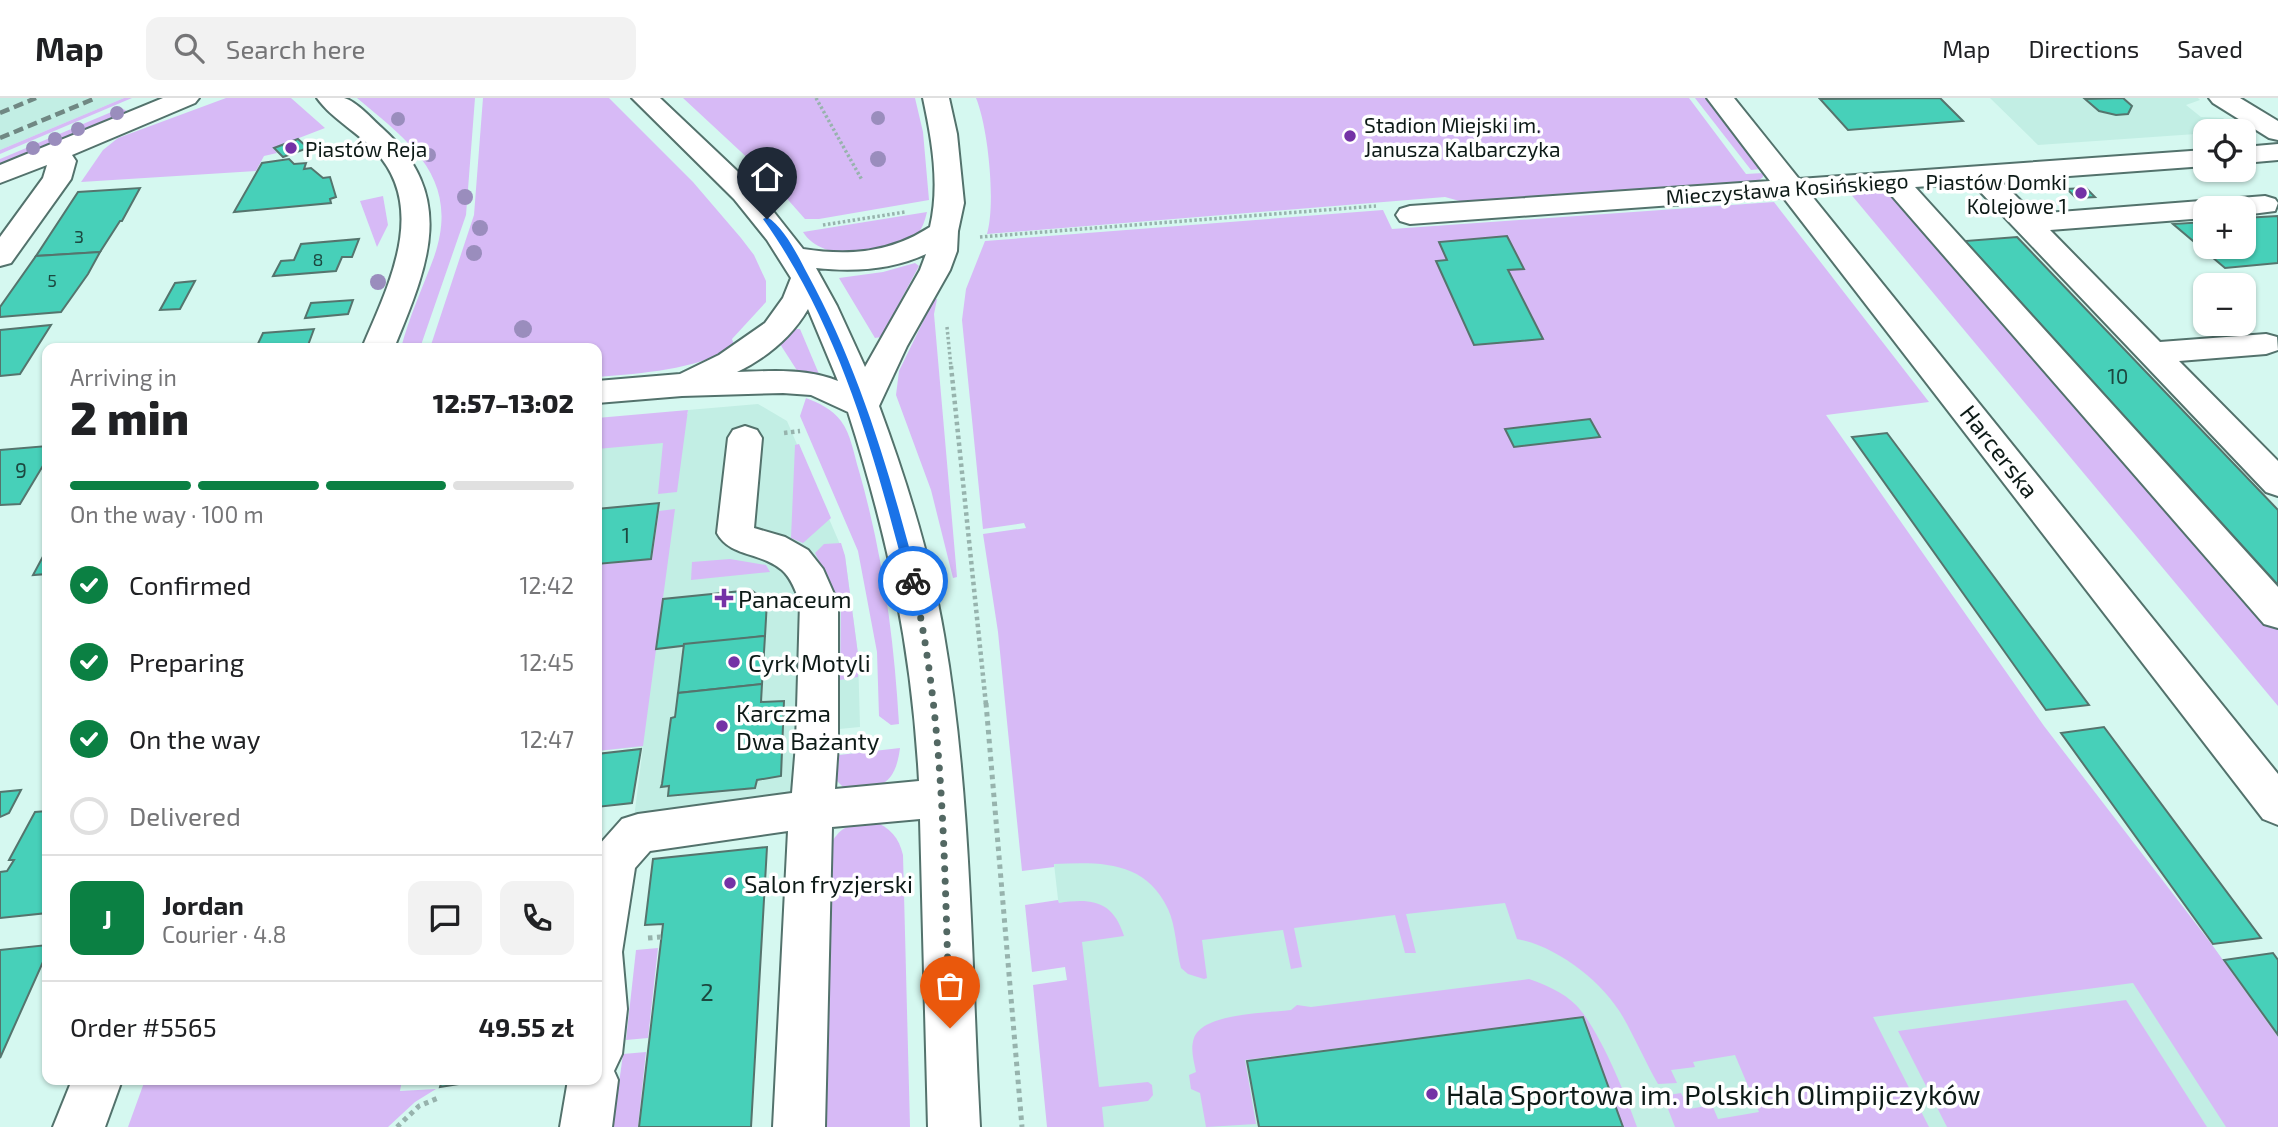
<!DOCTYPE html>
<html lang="en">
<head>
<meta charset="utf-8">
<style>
  :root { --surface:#fff; --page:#f2f2f2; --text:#202124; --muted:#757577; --line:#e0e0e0; --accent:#0b8043 }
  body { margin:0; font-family:"Exo 2",sans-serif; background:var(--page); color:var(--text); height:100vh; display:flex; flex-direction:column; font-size:26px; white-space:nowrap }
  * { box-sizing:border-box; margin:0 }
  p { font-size:23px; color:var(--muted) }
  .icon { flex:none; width:38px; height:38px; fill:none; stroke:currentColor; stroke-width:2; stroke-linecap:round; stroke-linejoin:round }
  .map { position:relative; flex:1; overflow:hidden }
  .panel { position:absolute; left:42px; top:245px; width:560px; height:742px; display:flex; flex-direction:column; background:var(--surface); border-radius:14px; box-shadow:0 2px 5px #0004 }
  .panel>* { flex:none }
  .buttons { position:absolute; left:2193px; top:21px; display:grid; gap:14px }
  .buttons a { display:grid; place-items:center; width:63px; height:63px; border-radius:14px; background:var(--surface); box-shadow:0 2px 5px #0004; font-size:35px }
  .pin { position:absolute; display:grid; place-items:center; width:60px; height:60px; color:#fff; margin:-72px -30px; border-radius:50% 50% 50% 0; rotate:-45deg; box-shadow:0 0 7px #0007 }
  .pin .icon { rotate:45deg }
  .courier { position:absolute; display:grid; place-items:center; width:70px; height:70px; margin:-35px; border:5px solid #1a73e8; border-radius:50%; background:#fff; color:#222; box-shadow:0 2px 9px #0007 }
  .headline em { font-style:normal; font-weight:800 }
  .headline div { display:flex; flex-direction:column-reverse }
  .headline { display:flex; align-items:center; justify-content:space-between; height:119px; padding:0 28px }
  h1 { font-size:46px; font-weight:800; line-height:52px }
  .bar { display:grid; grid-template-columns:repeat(4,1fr); gap:10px 7px; align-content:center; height:84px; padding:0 28px }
  .bar i { height:9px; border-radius:5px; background:var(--line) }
  .bar .on { background:var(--accent) }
  .bar p { grid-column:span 4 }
  .line { display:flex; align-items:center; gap:18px; padding:0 28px; border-top:2px solid var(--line) }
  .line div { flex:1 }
  .round { display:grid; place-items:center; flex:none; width:74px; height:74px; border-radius:14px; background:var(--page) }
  ol { padding:0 28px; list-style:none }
  li { display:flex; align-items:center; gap:21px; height:77px }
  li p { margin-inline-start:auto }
  li .icon { padding:7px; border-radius:50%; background:var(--accent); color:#fff; stroke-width:4 }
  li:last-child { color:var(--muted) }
  li i { width:38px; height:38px; border:4px solid var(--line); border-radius:50% }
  header { display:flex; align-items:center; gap:42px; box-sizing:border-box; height:98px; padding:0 35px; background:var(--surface); border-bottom:2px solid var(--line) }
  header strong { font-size:33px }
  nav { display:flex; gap:38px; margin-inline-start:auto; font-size:24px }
  .search { width:490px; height:63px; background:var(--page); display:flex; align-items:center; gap:18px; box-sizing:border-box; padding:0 24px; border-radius:14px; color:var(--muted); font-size:26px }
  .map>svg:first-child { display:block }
</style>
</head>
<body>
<header>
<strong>Map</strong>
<div class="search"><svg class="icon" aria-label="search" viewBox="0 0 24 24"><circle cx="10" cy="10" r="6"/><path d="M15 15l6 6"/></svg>Search here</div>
<nav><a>Map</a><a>Directions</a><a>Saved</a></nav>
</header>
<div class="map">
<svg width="2278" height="1029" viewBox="0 0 2278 1029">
  <rect width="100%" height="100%" fill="#d5f8f0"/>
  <g fill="#c2eee4">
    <polygon points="0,0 124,0 0,52"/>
    <polygon points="1990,0 2198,0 2200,2 2186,7 2201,19 2223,20 2239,33 2038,47"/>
    <polygon points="758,306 787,323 845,458 858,556 860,629 839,631 837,683 831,697 634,720 643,649 597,653 597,325 688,316 688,312"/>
    <polygon points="1050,731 2210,844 2278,939 2278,1029 1084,1029"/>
  </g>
  <g fill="#d7baf6">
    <polygon points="124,0 132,0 0,56 0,52"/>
    <polygon points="226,0 291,0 325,30 273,50 277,55 264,58 256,73 81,84 103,52 118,40"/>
    <path d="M357,0h118l-9,117 -46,133h-19c8,-31 22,-61 33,-91 27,-78 -23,-114 -77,-159z"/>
    <path d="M483,0h126l84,84 48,56 13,17 12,26v21l-34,37 3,9c-45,22 -89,25 -138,29v-29h-167l44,-133z"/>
    <polygon points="683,0 915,0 923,34 929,102 819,121 805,121 766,77"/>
    <path d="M976,0h713l57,76 17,-1v4l-6,5 -279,24 -33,-9 -458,37c9,-31 1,-107 -11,-136z"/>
    <polygon points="1695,0 1706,0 1762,71 1751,72"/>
    <polygon points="121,10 129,14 0,69 0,61"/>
    <polygon points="1917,89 2278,496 2278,608 1849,94"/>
    <polygon points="383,98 388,127 377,149 360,103"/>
    <path d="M1774,104l155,200 -103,13 218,311 166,216 68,95v90h-52l-93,-144 -260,34 56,110h-254l-12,-31 18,-3 8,16 23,-4 6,14 41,-7 -24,-57 -42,7 2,5 -24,3 6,13 -19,1c-12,-21 -23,-46 -35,-67 -20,-35 -66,-71 -106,-78l-12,-36 -99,11 10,39h-11l-10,-38 -101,13 8,39 -11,2 -8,-39 -81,10 5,38 -3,1 -16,-5 -7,-6c-5,-19 -5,-42 -13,-59 -23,-49 -68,-47 -114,-45v3l-32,4 -24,-239 -15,-98 43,-6 -2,-5 -41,6 -21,-209 4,-31 19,-48 398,-31 9,19z"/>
    <path d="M927,114c-2,8 -5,19 -12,24 -27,21 -92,28 -112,-4z"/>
    <polygon points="915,165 919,168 881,239 875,240 839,180 883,174"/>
    <polygon points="934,201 937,201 934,216 957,479 953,480 931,392 896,297 899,273"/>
    <polygon points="796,231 800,231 819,276 798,274 780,246"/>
    <path d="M806,300c13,5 26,11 35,23 10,13 13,34 18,50 24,84 35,167 40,253l-8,1 -12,-9 -2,-64 -19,-101 -58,-135z"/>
    <polygon points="688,312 677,394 658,396 663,345 597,351 597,320"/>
    <polygon points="799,346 831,420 803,445 791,440 795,347"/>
    <polygon points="675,411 643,648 597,653 597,467 652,461 659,413"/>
    <polygon points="841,445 845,458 858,556 858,579 840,582 841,506 815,455 824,446"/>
    <polygon points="730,461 766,467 770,474 691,482 692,464"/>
    <path d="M900,650c-5,38 -20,41 -54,42l-9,-9 2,-26z"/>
    <path d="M873,723c17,6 26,17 30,34l7,272h-87l6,-279c10,-22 21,-24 44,-27z"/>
    <path d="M1058,802l1,3c33,-5 54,-2 65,33l-42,6 17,145 49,-5 4,3 1,10 -5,6 -46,6 2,20h-57l-14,-142 34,-5 -2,-13 -33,5 -7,-67z"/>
    <polygon points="658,850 648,940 626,942 636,852"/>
    <path d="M1529,881c17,6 34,13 47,26 23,24 50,90 61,122h-14l-40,-110 -338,43 11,64 -50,3 -6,-34 -9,-4 -2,-14 7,-3c-2,-11 -6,-23 -2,-34 9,-25 73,-25 97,-28l6,-5 14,2z"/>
    <polygon points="2126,902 2207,1029 1947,1029 1898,933"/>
    <polygon points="646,954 638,1029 613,1029 623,956"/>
    <polygon points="145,982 402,982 400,993 436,991 415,1004 388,1029 128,1029"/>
  </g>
  <g fill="#47d0b9" stroke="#55746d" stroke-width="2">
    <polygon points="1940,0 1963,23 1848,32 1820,1"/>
    <polygon points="2123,0 2132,8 2128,16 2116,17 2099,13 2085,1"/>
    <polygon points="298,41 308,50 283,59 274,50"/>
    <polygon points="289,61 294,66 306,65 304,71 311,70 323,80 330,79 336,99 330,101 331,105 234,114 262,65"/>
    <polygon points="140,90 122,123 120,123 100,154 36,158 78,94"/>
    <polygon points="2086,90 2095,99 2076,100 2067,91"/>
    <polygon points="2278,118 2278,165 2225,170 2173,126 2205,124 2205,149 2244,149 2244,120"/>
    <polygon points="1507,138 1524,171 1508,172 1543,241 1474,247 1436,163 1447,162 1439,144"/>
    <polygon points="2017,139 2278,412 2278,487 1965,143"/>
    <polygon points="359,141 352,159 342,159 336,173 273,178 281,163 294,162 301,146"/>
    <polygon points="100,154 88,176 61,214 0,219 0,209 36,158"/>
    <polygon points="195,183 180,211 160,212 175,185"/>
    <polygon points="353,202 348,216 305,220 311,205"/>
    <polygon points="51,227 20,276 0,278 0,232"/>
    <polygon points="314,231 307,250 256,250 263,235"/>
    <polygon points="1590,321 1600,339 1514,349 1505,331"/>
    <polygon points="1887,335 1937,402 2089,607 2046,612 1852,339"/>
    <polygon points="47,348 47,361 20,406 0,407 0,352"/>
    <polygon points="659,405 651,461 597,466 597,411"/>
    <polygon points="47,451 47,476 33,477"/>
    <polygon points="751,492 767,503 765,538 656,551 663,501"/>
    <polygon points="765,538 762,586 678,595 684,546"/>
    <polygon points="762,586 761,604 784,603 781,678 757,682 755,690 668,698 669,688 661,689 662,686 671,620 675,619 678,595"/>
    <polygon points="2104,629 2261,840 2213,846 2061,635"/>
    <polygon points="641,651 632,705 597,709 597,656"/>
    <polygon points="21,692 9,715 0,719 0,694"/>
    <polygon points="47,713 47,815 0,820 0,774 7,773 14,762 9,762 35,714"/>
    <polygon points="767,749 751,1029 639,1029 663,826 645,827 653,761"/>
    <polygon points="47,847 47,855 0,960 0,852"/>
    <polygon points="2273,855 2278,862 2278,937 2224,862"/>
    <polygon points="1583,919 1623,1029 1259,1029 1247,963"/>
    <polygon points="442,982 484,982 440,989"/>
  </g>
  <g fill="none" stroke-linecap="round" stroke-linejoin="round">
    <defs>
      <g id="minor">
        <polygon points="163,0 199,0 195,5 72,57 76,63 71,81 11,165 0,168 0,139 43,80 47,67 0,85 0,67"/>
        <path d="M317,0c8,0 19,0 27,0 12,3 28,21 38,30 77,69 45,139 12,220h-32c25,-60 67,-138 14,-196 -17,-19 -44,-33 -59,-54z"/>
        <path d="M632,0h28l94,89 49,62c46,7 87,4 127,-22 10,-42 2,-87 -7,-129h26l8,36 7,69 -6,28 -1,20 -7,19 -43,76 -28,60c27,73 52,152 65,229 28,162 27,329 36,492h-52l-8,-308 -88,8 -7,300h-52l15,-296 -138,20 -15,17 -13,84 5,57 -5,45 -8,17 4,9 -6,47h-52l8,-47h29l1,-234 24,-27 16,-5 154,-21 4,-49 4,-141c-4,-12 -9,-25 -18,-33 -21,-18 -52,-13 -65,-37l11,-95 5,-8 12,-4 12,4 5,8 -8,90 31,9 23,13 15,19 15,34v141l-3,45 84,-8c-7,-132 -31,-244 -71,-369l-37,-17 -28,-2 -101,3 -85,7v-22l83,-7 39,-19 46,-32 18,-25 8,-20 -24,-38 -33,-41zM926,156l-6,16 -55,97 -28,-61 -21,-38c37,4 76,2 110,-14zM808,211l30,72c-32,-13 -67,-10 -101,-9 29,-14 54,-34 71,-63z"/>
        <polygon points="1707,0 1734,0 1799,81 2205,52 2205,68 2001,83 2034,116 2265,98 2275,101 2278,105 2275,113 2244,117 2244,110 2205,110 2205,120 2050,132 2160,244 2266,236 2277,239 2278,252 2266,256 2179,263 2278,363 2278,398 2266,394 1972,85 1915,89 2278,489 2278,530 2264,526 1886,91 1811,97 2278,676 2278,727 2263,721 1783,99 1410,126 1400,123 1396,117 1400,111 1410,108 1770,83"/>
        <polygon points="2209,0 2240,0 2278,23 2278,42 2269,40 2213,5"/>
        <polygon points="2278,46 2278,62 2244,65 2244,49"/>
        <polygon points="72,982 122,982 105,1029 53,1029"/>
      </g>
    </defs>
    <use href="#minor" stroke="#53726c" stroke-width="4"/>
    <g stroke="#97b3ad" stroke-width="3.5" stroke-dasharray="2.5 2.5" stroke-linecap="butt">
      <polyline points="816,0 862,82"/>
      <polyline points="823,127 905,114"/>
      <polyline points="980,139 1376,108"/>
      <polyline points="947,229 951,269"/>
    </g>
    <g stroke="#97b3ad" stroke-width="4.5" stroke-dasharray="3.5 3.5" stroke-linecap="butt">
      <polyline points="951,268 986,607"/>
      <polyline points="784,335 800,333"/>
    </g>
    <g stroke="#97b3ad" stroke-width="5" stroke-dasharray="4.5 4.5" stroke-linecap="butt">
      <polyline points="986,605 1022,1029"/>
      <polyline points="648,840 661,839"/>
      <polyline points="397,1029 419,1008 438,1000"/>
    </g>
    <use href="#minor" fill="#fff" fill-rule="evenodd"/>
    <g stroke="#708883" stroke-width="4.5" stroke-dasharray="10 5" stroke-linecap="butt">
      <polyline points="0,15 36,0"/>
      <polyline points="0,40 96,0"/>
    </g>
  </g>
  <g fill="#9a8dbd">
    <circle cx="117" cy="15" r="7"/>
    <circle cx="878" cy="20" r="7"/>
    <circle cx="398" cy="21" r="7"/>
    <circle cx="78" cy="31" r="7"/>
    <circle cx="55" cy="41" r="7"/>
    <circle cx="33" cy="50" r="7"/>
    <circle cx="429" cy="57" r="7"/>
    <circle cx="878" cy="61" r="8"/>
    <circle cx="465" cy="99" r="8"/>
    <circle cx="480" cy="130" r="8"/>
    <circle cx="474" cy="155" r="8"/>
    <circle cx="378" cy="184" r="8"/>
    <circle cx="523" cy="231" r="9"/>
  </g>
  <path fill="#1a73e8" d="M767,119c17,10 31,39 40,56 53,97 83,201 111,308l-1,3 -4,1 -6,-4c-33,-127 -67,-254 -144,-362z"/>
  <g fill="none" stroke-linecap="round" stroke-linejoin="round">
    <path stroke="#536863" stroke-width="7" stroke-dasharray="0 12.6" d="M913,483c33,143 31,300 37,447"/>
  </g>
  <g fill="#7432a6" stroke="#fff" stroke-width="2.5">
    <circle cx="1350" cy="38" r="7"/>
    <circle cx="291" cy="50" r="7"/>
    <circle cx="2081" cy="95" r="7"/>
    <path d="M720.5 489.5h7v7h7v7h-7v7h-7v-7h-7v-7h7z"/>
    <circle cx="734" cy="564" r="7"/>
    <circle cx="722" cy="628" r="7"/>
    <circle cx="730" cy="785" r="7"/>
    <circle cx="1432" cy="996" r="7"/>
  </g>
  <g text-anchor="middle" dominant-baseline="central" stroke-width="7" stroke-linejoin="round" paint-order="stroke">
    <g font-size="18" fill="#1c4840">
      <text x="79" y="138">3</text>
      <text x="318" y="161">8</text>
      <text x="52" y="182">5</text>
    </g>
    <g font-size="21" fill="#0d1a17" stroke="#fff" text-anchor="start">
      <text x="1364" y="26">Stadion Miejski im.<tspan x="1364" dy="24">Janusza Kalbarczyka</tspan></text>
      <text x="305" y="50">Piastów Reja</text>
      <text x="2067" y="83" text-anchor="end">Piastów Domki<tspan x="2067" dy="24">Kolejowe 1</tspan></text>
    </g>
    <g font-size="21" fill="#0d1a17" stroke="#fff">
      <text transform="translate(1787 90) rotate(-4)">Mieczysława Kosińskiego</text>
    </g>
    <g font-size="21" fill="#1c4840">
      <text x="2118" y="277">10</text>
      <text x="21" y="371">9</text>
      <text x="626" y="436">1</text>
    </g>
    <g font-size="24" fill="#0d1a17" stroke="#fff">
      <text transform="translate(2000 353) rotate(52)">Harcerska</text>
    </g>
    <g font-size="24" fill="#0d1a17" stroke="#fff" text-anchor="start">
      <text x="738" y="500">Panaceum</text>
      <text x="748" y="564">Cyrk Motyli</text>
      <text x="736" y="614">Karczma<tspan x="736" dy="28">Dwa Bażanty</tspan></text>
      <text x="744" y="785">Salon fryzjerski</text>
    </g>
    <g font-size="24" fill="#1c4840">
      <text x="707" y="893">2</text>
    </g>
    <g font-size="28" fill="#0d1a17" stroke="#fff" text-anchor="start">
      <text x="1446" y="996">Hala Sportowa im. Polskich Olimpijczyków</text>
    </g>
  </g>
</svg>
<div class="buttons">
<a><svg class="icon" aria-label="locate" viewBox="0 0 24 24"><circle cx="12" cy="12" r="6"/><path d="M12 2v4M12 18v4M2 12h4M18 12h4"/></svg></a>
<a>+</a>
<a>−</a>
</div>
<div class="pin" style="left:950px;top:930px;background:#ea580c"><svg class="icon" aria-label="bag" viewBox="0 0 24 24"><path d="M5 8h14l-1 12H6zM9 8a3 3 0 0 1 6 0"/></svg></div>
<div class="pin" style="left:767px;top:121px;background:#1f2937"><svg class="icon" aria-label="home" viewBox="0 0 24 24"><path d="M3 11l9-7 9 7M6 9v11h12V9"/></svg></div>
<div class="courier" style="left:913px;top:483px"><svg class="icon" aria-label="bike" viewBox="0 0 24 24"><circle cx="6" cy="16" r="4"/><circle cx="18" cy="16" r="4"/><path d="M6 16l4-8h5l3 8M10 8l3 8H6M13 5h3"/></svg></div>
<section class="panel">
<div class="headline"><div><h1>2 min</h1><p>Arriving in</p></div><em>12:57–13:02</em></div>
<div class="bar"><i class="on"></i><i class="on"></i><i class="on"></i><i></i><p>On the way · 100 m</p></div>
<ol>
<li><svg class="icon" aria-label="check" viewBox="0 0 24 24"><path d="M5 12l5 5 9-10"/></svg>Confirmed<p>12:42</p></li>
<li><svg class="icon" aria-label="check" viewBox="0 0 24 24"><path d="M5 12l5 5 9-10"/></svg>Preparing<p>12:45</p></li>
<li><svg class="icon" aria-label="check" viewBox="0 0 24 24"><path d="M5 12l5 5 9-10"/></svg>On the way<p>12:47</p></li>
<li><i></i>Delivered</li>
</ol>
<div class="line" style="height:126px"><b class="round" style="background:var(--accent);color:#fff">J</b><div><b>Jordan</b><p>Courier · 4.8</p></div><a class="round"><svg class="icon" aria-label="chat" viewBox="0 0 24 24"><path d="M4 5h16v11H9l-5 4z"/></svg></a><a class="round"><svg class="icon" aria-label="phone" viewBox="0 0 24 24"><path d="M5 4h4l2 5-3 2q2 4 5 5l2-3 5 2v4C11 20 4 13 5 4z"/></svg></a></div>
<div class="line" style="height:91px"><div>Order #5565</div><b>49.55 zł</b></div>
</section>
</div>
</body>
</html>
